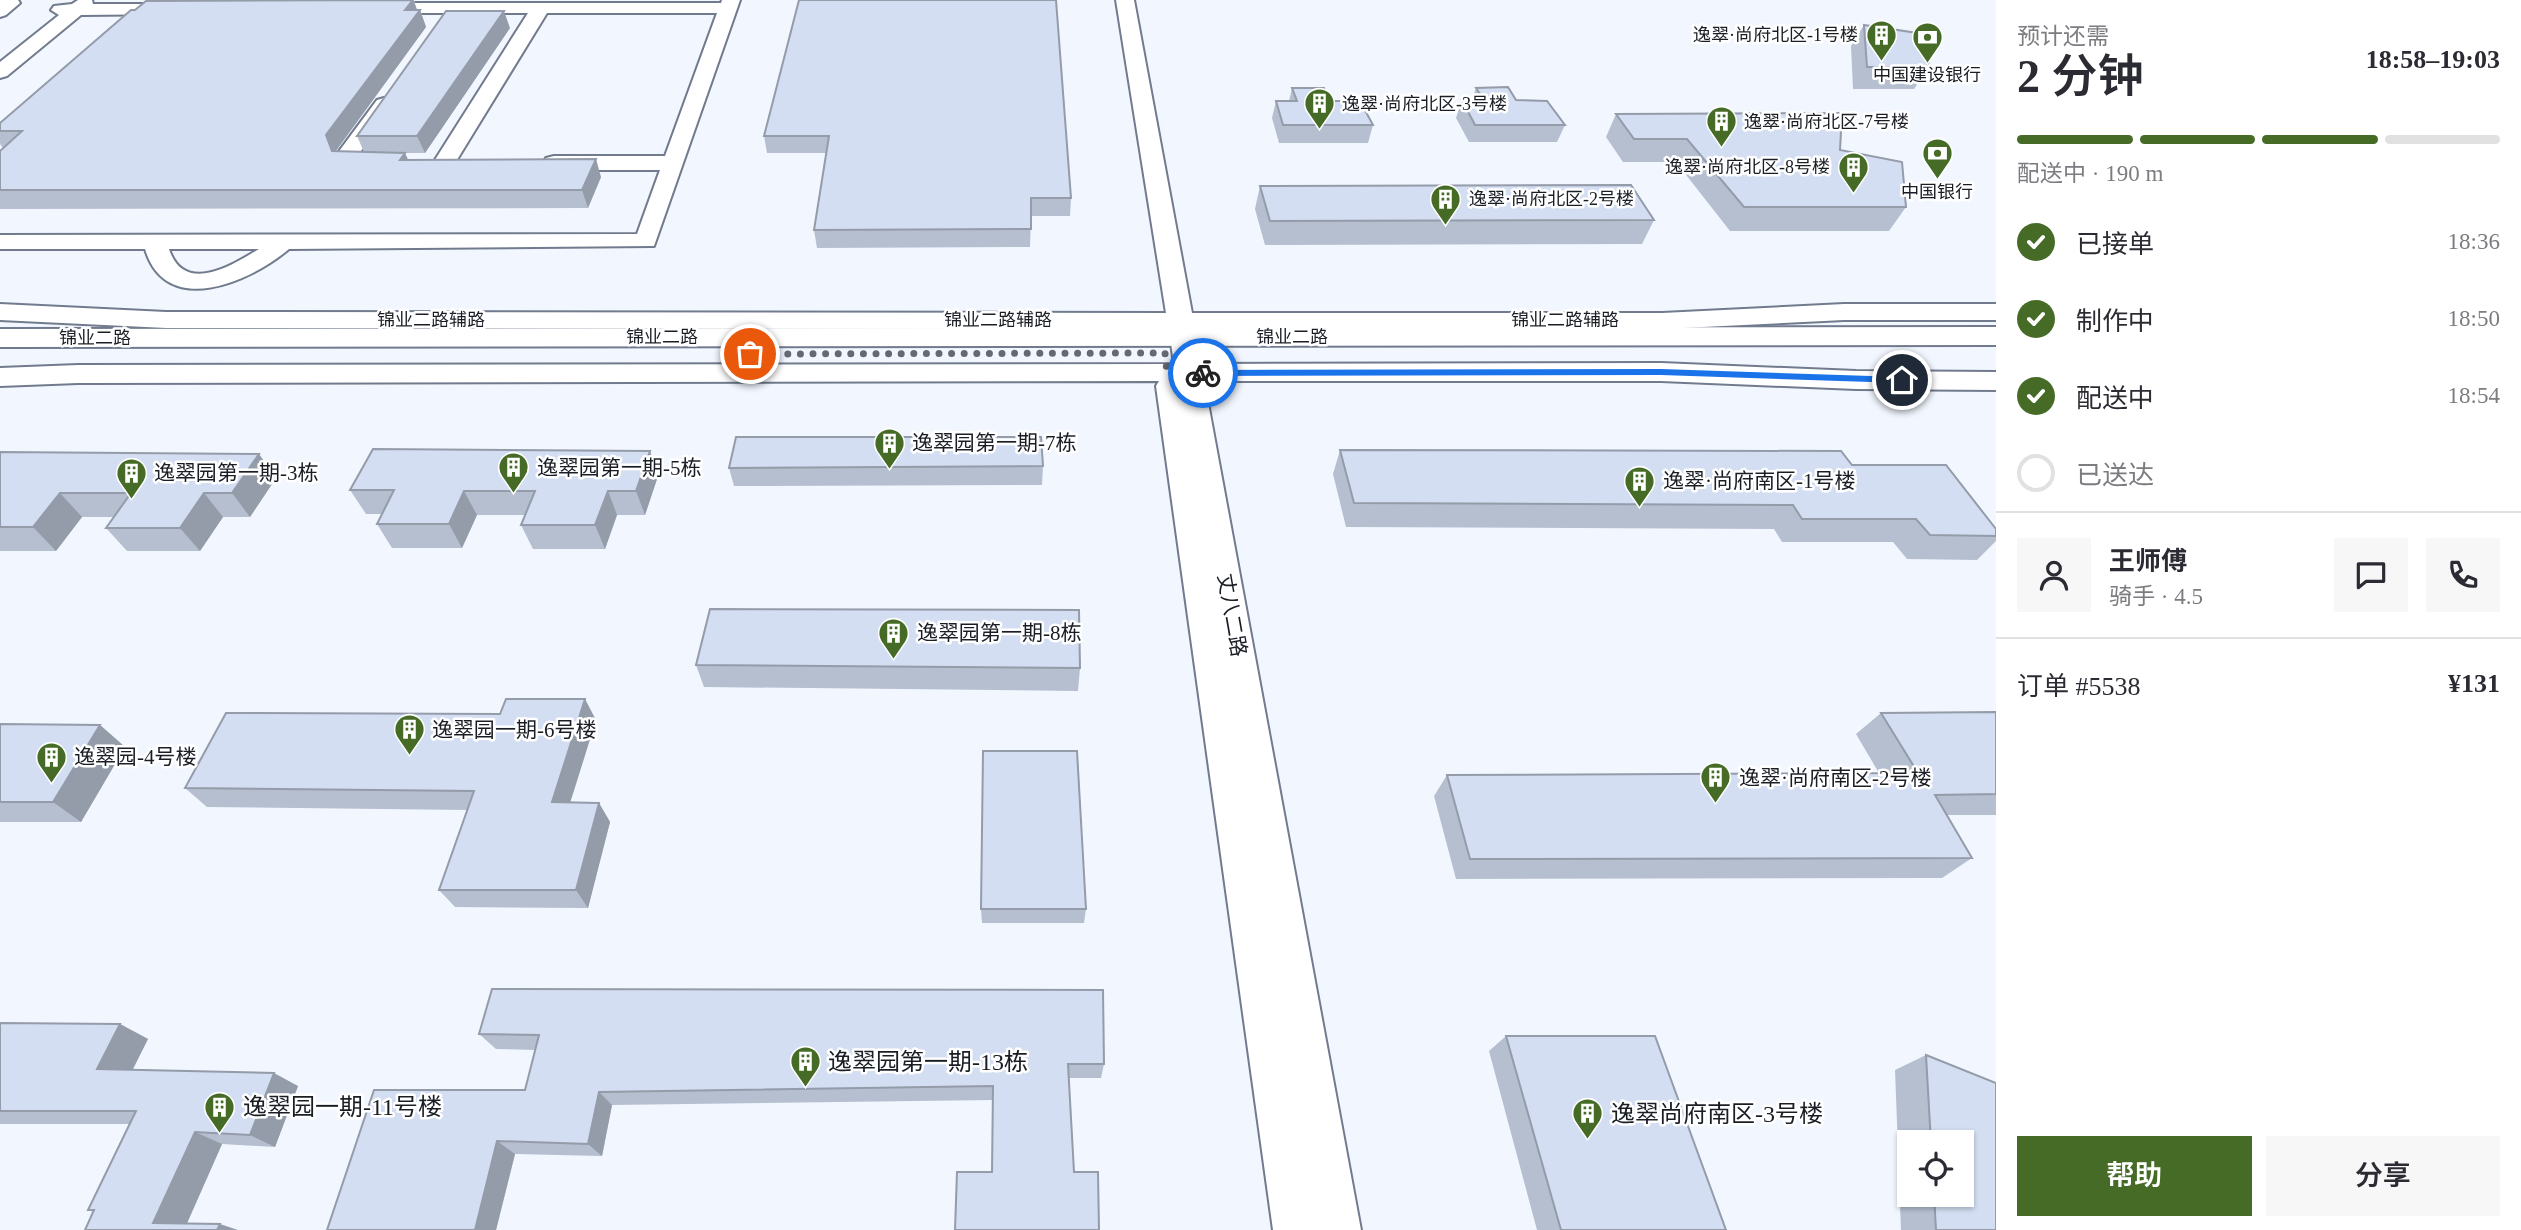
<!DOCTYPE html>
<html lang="zh">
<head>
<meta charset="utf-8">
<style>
  :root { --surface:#fff; --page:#f7f7f7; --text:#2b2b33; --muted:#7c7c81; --line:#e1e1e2; --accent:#456b26 }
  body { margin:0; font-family:"Times New Roman","Noto Sans SC",serif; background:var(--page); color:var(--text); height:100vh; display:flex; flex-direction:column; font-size:26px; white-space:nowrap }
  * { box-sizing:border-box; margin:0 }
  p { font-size:23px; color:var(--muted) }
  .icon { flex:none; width:38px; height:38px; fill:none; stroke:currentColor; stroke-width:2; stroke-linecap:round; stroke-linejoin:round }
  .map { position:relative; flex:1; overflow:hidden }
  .side { display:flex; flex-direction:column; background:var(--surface); width:525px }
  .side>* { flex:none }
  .fabs { position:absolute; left:1897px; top:1130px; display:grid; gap:14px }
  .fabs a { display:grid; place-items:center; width:77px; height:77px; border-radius:0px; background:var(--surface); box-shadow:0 2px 5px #0004; font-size:35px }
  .pin { position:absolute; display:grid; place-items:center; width:60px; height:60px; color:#fff; margin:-30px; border:4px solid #fff; border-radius:50%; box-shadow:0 2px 7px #0007 }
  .courier { position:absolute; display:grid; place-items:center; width:70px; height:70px; margin:-35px; border:5px solid #1a73e8; border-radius:50%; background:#fff; color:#222; box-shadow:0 2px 9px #0007 }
  .summary em { font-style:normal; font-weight:600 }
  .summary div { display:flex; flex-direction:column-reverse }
  .summary { display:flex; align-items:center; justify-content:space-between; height:119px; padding:0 21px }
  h1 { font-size:46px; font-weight:600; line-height:52px }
  .bar { display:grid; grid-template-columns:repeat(4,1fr); gap:10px 7px; align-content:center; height:84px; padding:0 21px }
  .bar i { height:9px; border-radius:5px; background:var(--line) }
  .bar .active { background:var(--accent) }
  .bar p { grid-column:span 4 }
  .line { display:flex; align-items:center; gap:18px; padding:0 21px; border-top:2px solid var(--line) }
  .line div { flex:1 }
  .round { display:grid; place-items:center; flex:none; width:74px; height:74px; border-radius:0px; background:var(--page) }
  ol { padding:0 21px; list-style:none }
  li { display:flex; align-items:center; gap:21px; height:77px }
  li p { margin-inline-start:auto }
  li .icon { padding:7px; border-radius:50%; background:var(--accent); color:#fff; stroke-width:4 }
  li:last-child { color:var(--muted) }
  li i { width:38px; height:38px; border:4px solid var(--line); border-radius:50% }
  .primary-button { display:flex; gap:14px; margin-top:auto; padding:14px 21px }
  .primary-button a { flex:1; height:80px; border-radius:0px; background:var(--accent); color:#fff; font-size:28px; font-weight:600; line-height:80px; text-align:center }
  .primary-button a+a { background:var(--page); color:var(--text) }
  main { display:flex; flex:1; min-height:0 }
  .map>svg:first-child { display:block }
</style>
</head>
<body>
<main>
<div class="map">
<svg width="1996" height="1230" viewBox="0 0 1996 1230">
  <rect width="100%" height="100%" fill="#f2f7ff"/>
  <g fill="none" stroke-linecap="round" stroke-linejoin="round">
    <defs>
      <g id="minor">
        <polygon points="0,0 18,0 20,3 6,15 0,17"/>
        <polygon points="78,0 92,0 93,4 183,4 192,9 183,14 81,15 7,76 0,78 0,62 59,15 51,10 54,6 72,4"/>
        <path d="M722,0h18l-86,246 -365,3c-39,33 -123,70 -144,0h-145v-14l637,-1 23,-64h-106l-8,-2 -3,-5 3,-5 8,-2h111l52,-143h-170l-92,150 -3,5h-16l-3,-5 95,-150h-155l-9,-5 9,-5h348zM169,249h90c-28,17 -75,46 -90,0z"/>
        <polygon points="1116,0 1134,0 1192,313 1662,313 1844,304 1996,304 1996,320 1844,320 1662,329 1195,329 1201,364 1661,363 1856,371 1996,372 1996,390 1856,389 1661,381 1204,381 1361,1230 1273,1230 1156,386 1159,381 78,383 0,386 0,368 78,365 1174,364 1169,329 166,328 0,320 0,304 166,312 1166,313"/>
        <polygon points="384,98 391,100 394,104 359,154 360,156 392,158 395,163 392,168 343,168 337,154 377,100"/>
      </g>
      <polygon id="major" points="1996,327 1996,345 0,347 0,329"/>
    </defs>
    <use href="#minor" stroke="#717b8d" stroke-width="4"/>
    <use href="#major" stroke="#717b8d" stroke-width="4"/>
    <use href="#minor" fill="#fff" fill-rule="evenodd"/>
    <use href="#major" fill="#fff" fill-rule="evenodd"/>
  </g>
  <g fill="#b5bfd0" fill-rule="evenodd">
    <polygon points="173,0 433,0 414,0 417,10 420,10 426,27 336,151 364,152 357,136 510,28 425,153 405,153 408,160 601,177 588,208 0,209 0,151 3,148 0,144 0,123 135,10 173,1"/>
    <polygon points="799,0 1071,198 1070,216 1031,216 1030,247 817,248 814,230 826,153 767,153 764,136"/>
    <polygon points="1864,25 1929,67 1914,89 1853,89 1851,46"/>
    <polygon points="1292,88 1329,101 1373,125 1368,143 1279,143 1272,118 1276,101 1289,101"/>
    <polygon points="1476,88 1516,100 1565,125 1557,142 1469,142 1456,118 1462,100 1472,100"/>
    <polygon points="1616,114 1840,150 1906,207 1889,231 1730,231 1676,162 1623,162 1606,137"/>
    <polygon points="1260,186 1654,220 1642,244 1265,245 1255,209"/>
    <polygon points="1340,450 1852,465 1996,529 1996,541 1977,560 1907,559 1893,542 1782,542 1774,529 1346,527 1333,474"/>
    <polygon points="0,452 276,478 250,517 223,517 200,551 127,551 106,528 114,517 82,517 56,551 0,551"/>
    <polygon points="1043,466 1042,485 734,486 729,468"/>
    <polygon points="658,476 645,515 617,515 605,549 533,549 521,525 525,515 477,515 462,548 392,548 377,524 382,514 366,514 350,490"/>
    <polygon points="696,665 1080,668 1078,691 704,687"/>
    <polygon points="1996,712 1996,815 1947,815 1972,858 1942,878 1456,879 1434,796 1447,775 1879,773 1856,734 1881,713"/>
    <polygon points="596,720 570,803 599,803 610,822 588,908 455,907 439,890 467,810 207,807 185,788"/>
    <polygon points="0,724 100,725 125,747 81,822 0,822"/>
    <polygon points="981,909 1086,909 1084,923 982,923"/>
    <polygon points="492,989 1104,1064 1101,1078 1069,1078 992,1172 993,1100 612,1105 602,1156 515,1154 496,1230 327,1230 525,1090 536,1050 496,1049 479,1034"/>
    <polygon points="0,1023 120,1024 148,1039 132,1070 298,1086 275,1147 222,1144 187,1223 238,1230 94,1212 88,1210 129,1124 0,1124"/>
    <polygon points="1506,1036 1726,1230 1537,1230 1489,1051"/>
    <path d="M1926,1055l70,28v147h-95l-6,-160zM1909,1143h53v52h-53z"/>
  </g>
  <g fill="#949ba9">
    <polygon points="413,0 418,12 420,10 426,27 335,152 332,151 326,135 405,10"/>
    <polygon points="504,11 510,28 425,153 417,136"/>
    <polygon points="405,153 413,171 400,160"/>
    <polygon points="596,159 601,177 588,208 582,190"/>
    <polygon points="650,451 658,476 645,515 636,491"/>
    <polygon points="259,454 276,478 250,517 232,493"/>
    <polygon points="464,491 477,515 462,548 449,524"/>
    <polygon points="608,491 617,515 605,549 595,525"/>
    <polygon points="60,493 82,517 56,551 33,527"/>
    <polygon points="204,493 223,517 200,551 180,528"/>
    <polygon points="585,699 596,720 564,822 552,802"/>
    <polygon points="100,725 125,747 81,822 53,802"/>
    <polygon points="599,803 610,822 588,908 576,890"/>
    <polygon points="120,1024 148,1039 126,1083 97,1069"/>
    <polygon points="274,1073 298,1086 275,1147 250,1135"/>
    <polygon points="599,1092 612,1105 602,1156 588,1144"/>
    <polygon points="195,1132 222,1144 184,1230 153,1223"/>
    <polygon points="497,1141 515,1154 496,1230 475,1230"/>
    <polygon points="220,1224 238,1230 217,1230"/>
  </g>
  <g fill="#d3def2" stroke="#949ba9" stroke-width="2">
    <polygon points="413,0 405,10 420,10 326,135 332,151 405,153 400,160 596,159 582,190 0,190 0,151 22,131 0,131 0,123 131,10 135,10 146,1"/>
    <polygon points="799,0 1056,0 1071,198 1031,198 1031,229 814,230 829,136 764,136"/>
    <polygon points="446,11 504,11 417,136 357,136"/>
    <polygon points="1864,25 1924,34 1929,67 1867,67"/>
    <polygon points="1508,87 1516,100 1547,101 1565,125 1475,125 1462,100 1484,100 1476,88"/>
    <polygon points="1292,88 1324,88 1329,101 1360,101 1373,125 1283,125 1276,101 1297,101"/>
    <polygon points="1842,113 1840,150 1902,162 1906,207 1744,207 1687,139 1634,139 1616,114"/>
    <polygon points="1631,185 1654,220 1270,221 1260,186"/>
    <polygon points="736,437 1041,437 1043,466 729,468"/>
    <polygon points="373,449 650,451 636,491 608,491 595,525 521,525 535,491 464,491 449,524 377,524 394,490 350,490"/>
    <polygon points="1340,450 1841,451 1852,465 1946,465 1996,529 1996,536 1930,535 1916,519 1802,519 1793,505 1354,503"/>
    <polygon points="0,452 259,454 232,493 204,493 180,528 106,528 131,493 60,493 33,527 0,527"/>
    <polygon points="710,609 1079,610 1080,668 696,665"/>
    <polygon points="506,699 585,699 552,802 599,803 576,890 439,890 474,791 185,788 226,713 500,714"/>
    <polygon points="1996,712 1996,794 1935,795 1972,858 1470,859 1447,775 1918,773 1881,713"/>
    <polygon points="0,724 100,725 53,802 0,802"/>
    <polygon points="983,751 1077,751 1086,909 981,909"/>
    <polygon points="492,989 1103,990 1104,1064 1068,1064 1074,1172 1098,1172 1099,1230 955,1230 957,1172 992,1172 993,1086 599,1092 588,1144 497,1141 475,1230 327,1230 374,1090 525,1090 539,1035 479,1034"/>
    <polygon points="0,1023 120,1024 97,1069 274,1073 250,1135 195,1132 153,1223 220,1224 217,1230 85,1230 94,1210 88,1210 136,1111 0,1111"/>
    <polygon points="1506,1036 1655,1036 1726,1230 1561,1230"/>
    <polygon points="1926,1055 1996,1083 1996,1230 1936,1230 1934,1195 1962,1195 1962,1143 1931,1143"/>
  </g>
  <polygon fill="#1a73e8" points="1661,369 1902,377 1907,380 1902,383 1661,375 1203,376 1198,373 1203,370"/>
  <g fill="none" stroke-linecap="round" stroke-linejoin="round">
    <polyline stroke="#656971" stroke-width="7" stroke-dasharray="0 12.6" points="750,354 1165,353 1167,373 1203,373"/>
  </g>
  <defs>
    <symbol id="building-pin" viewBox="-11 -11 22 30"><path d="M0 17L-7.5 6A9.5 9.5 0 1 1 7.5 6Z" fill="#456b26" stroke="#fff"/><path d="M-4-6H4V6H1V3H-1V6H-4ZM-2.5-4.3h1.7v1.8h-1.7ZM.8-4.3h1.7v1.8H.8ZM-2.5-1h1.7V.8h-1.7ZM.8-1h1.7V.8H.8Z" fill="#fff"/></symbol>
    <symbol id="bank-pin" viewBox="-11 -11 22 30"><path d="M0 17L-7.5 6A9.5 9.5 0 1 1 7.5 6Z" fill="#456b26" stroke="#fff"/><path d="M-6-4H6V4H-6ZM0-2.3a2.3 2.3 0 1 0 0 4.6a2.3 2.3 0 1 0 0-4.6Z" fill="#fff"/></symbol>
  </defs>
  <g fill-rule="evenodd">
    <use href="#building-pin" x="1864" y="18" width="35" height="47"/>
    <use href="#bank-pin" x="1910" y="20" width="35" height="47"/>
    <use href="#building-pin" x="1302" y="86" width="35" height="47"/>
    <use href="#building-pin" x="1704" y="104" width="35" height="47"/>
    <use href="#bank-pin" x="1920" y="136" width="35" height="47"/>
    <use href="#building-pin" x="1836" y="150" width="35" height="47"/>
    <use href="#building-pin" x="1428" y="182" width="35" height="47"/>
    <use href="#building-pin" x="872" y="426" width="35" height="47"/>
    <use href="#building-pin" x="496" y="450" width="35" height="47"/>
    <use href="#building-pin" x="114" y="456" width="35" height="47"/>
    <use href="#building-pin" x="1622" y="464" width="35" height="47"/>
    <use href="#building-pin" x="876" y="616" width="35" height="47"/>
    <use href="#building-pin" x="392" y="712" width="35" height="47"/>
    <use href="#building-pin" x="34" y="740" width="35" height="47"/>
    <use href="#building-pin" x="1698" y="760" width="35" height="47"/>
    <use href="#building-pin" x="788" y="1044" width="35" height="47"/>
    <use href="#building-pin" x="202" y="1090" width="35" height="47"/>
    <use href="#building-pin" x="1570" y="1096" width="35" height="47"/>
  </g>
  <g text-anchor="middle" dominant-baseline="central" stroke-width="5" stroke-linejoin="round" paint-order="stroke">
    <g font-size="18" fill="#191d24" stroke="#fff" text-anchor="start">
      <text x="1858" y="35" text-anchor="end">逸翠·尚府北区-1号楼</text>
      <text x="1927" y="75" text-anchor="middle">中国建设银行</text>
      <text x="1342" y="104">逸翠·尚府北区-3号楼</text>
      <text x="1744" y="122">逸翠·尚府北区-7号楼</text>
      <text x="1830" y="167" text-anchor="end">逸翠·尚府北区-8号楼</text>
      <text x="1937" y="192" text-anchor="middle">中国银行</text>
      <text x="1469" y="199">逸翠·尚府北区-2号楼</text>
    </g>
    <g font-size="18" fill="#191d24" stroke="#fff">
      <text x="431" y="320">锦业二路辅路</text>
      <text x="998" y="320">锦业二路辅路</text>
      <text x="1565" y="320">锦业二路辅路</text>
      <text x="662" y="337">锦业二路</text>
      <text x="1292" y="337">锦业二路</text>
      <text x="95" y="338">锦业二路</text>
    </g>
    <g font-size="21" fill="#191d24" stroke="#fff" text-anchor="start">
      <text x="912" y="443">逸翠园第一期-7栋</text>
      <text x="537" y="468">逸翠园第一期-5栋</text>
      <text x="154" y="473">逸翠园第一期-3栋</text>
      <text x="1663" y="481">逸翠·尚府南区-1号楼</text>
      <text x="917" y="633">逸翠园第一期-8栋</text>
      <text x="432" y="730">逸翠园一期-6号楼</text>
      <text x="74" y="757">逸翠园-4号楼</text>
      <text x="1739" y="778">逸翠·尚府南区-2号楼</text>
    </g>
    <g font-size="21" fill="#191d24" stroke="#fff">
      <text transform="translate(1232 615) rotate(80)">丈八二路</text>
    </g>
    <g font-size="24" fill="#191d24" stroke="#fff" text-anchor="start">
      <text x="828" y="1062">逸翠园第一期-13栋</text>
      <text x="243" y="1107">逸翠园一期-11号楼</text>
      <text x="1611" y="1114">逸翠尚府南区-3号楼</text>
    </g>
  </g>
</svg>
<div class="fabs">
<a><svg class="icon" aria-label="locate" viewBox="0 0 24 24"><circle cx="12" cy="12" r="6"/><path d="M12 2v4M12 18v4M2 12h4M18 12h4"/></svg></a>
</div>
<div class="pin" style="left:750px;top:354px;background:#ea580c"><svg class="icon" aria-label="bag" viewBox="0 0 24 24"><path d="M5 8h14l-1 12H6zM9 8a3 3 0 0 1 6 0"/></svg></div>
<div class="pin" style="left:1902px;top:380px;background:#1f2937"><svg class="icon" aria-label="home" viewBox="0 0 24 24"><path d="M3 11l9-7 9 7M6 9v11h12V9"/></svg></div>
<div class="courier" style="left:1203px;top:373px"><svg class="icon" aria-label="bike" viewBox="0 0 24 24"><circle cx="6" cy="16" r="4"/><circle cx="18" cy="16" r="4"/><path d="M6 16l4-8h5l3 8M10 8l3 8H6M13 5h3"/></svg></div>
</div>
<section class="side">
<div class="summary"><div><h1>2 分钟</h1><p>预计还需</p></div><em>18:58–19:03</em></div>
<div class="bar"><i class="active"></i><i class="active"></i><i class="active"></i><i></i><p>配送中 · 190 m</p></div>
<ol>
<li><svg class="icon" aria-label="check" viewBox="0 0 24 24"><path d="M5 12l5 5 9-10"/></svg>已接单<p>18:36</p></li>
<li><svg class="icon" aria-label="check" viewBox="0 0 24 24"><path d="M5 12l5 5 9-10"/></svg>制作中<p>18:50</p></li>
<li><svg class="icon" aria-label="check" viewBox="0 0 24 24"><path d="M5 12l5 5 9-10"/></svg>配送中<p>18:54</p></li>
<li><i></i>已送达</li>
</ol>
<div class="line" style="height:126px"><a class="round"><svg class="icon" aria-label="person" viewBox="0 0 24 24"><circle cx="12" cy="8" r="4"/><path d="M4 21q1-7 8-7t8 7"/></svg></a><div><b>王师傅</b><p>骑手 · 4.5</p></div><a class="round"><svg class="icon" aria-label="chat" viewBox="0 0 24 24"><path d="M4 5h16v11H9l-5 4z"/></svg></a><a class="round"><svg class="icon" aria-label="phone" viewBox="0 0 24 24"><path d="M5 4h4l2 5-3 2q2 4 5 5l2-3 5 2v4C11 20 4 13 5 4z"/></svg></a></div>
<div class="line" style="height:91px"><div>订单 #5538</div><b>¥131</b></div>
<div class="primary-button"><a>帮助</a><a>分享</a></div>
</section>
</main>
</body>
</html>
